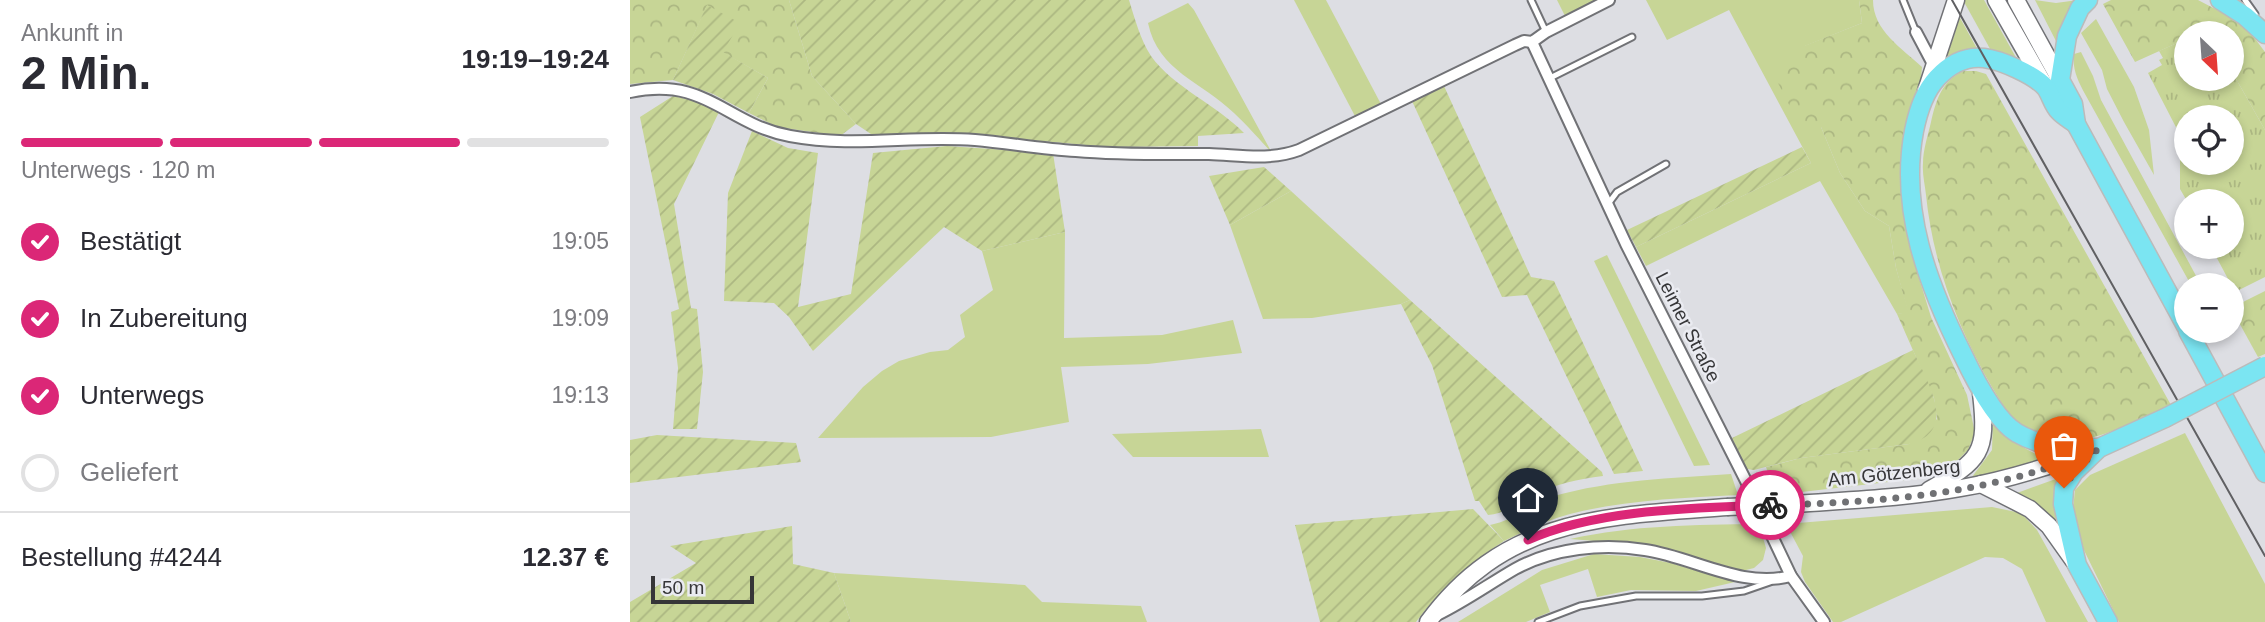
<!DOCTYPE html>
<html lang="de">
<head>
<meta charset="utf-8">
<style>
  :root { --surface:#fff; --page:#f7f7f7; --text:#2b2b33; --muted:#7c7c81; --line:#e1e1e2; --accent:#db2777 }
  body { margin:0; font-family:Helvetica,sans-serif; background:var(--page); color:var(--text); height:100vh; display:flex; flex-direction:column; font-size:26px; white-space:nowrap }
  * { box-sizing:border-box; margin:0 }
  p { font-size:23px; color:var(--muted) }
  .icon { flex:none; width:38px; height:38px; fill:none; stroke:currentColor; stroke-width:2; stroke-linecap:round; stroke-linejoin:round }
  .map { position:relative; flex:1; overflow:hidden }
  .drawer { display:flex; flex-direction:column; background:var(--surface); width:630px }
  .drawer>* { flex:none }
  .needle { width:46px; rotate:155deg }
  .tools { position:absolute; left:1544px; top:21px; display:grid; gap:14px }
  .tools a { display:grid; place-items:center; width:70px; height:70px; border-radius:50%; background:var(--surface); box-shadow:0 4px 10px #0003; font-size:35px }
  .scale { position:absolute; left:21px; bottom:18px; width:103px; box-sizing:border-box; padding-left:7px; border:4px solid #363638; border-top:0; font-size:19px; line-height:24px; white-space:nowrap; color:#363638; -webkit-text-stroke:5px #eaebf1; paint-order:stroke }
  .pin { position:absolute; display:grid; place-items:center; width:60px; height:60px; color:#fff; margin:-72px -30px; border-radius:50% 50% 50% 0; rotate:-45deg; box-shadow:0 0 7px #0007 }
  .pin .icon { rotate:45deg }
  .courier { position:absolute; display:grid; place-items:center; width:70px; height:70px; margin:-35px; border:5px solid #db2777; border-radius:50%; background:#fff; color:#222; box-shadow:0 2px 9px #0007 }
  .headline em { font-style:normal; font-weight:800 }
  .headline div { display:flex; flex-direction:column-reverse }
  .headline { display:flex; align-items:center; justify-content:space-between; height:119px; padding:0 21px }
  h1 { font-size:46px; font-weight:800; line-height:52px }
  .bar { display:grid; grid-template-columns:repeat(4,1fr); gap:10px 7px; align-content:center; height:84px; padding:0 21px }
  .bar i { height:9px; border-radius:5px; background:var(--line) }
  .bar .on { background:var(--accent) }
  .bar p { grid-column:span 4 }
  .line { display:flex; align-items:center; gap:18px; padding:0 21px; border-top:2px solid var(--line) }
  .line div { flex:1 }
  ol { padding:0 21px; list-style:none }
  li { display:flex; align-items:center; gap:21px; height:77px }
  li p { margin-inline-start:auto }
  li .icon { padding:7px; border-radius:50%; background:var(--accent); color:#fff; stroke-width:4 }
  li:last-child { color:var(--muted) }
  li i { width:38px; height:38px; border:4px solid var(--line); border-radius:50% }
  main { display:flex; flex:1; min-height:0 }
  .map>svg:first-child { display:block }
</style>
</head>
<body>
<main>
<section class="drawer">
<div class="headline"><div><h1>2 Min.</h1><p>Ankunft in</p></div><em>19:19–19:24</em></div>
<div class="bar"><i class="on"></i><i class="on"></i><i class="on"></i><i></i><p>Unterwegs · 120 m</p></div>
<ol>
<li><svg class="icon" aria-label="check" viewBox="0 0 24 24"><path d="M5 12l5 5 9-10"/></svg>Bestätigt<p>19:05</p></li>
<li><svg class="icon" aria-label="check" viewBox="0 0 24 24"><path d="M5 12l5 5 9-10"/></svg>In Zubereitung<p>19:09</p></li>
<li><svg class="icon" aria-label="check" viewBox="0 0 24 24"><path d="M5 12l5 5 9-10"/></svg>Unterwegs<p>19:13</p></li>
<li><i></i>Geliefert</li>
</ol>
<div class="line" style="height:91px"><div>Bestellung #4244</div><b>12.37 €</b></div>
</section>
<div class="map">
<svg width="1635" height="622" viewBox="0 0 1635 622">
  <defs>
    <pattern id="forest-crowns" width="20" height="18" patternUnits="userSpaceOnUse" patternTransform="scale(1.75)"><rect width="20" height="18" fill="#c7d596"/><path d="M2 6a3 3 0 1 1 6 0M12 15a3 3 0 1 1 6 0" fill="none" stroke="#acb782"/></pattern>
    <pattern id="park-tufts" width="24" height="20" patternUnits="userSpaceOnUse" patternTransform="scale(1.75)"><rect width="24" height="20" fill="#c7d596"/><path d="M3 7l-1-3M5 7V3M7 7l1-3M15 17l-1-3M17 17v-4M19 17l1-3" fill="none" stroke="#acb782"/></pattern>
    <pattern id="garden-furrows" width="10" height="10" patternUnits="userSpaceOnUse" patternTransform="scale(1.75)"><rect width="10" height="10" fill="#c7d596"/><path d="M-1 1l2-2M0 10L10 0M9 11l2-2" fill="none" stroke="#acb782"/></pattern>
  </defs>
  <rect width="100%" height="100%" fill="#dddee3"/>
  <g fill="#c7d596">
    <polygon points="664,0 696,0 752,106 726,118"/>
    <polygon points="927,0 966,0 935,16"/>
    <polygon points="1016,0 1229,0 1232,23 1175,46 1191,127 1210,173 1235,211 1259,226 1266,268 1279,313 1267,314 1190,181 1016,266 1006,247 1181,163 1099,10 1037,40"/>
    <polygon points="1333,0 1354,0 1389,63 1364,56"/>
    <polygon points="1405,0 1426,3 1448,0 1428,45"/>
    <path d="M558,3l6,7 78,143c-12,-13 -25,-28 -38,-40 -32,-31 -76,-42 -86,-90z"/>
    <polygon points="1329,16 1350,54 1315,61 1324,36"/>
    <polygon points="1466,19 1504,87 1519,130 1524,175 1494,122 1477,89 1472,70 1451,33"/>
    <path d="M1451,52l12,24 8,24 100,185h-10l-106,-191c-7,-13 -13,-25 -11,-40z"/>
    <polygon points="661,191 780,300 771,304 682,318 633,319 600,225"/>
    <polygon points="435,232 434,338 532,335 603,320 612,353 518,364 431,367 439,422 361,437 188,438 233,387 252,371 269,361 300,352 318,350 335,337 330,315 363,290 352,251"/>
    <polygon points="977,255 1080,465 1064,466 964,261"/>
    <path d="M1363,420c17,20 30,29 54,39l-78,22 23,-31z"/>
    <polygon points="631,429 639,457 503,457 482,434"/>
    <polygon points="1555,433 1635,584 1635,622 1489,622 1451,544 1443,509 1445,490 1460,475"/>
    <path d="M1101,474l7,21c-56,3 -114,5 -168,19 -23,6 -44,17 -66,27l-14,-16c24,-4 41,-23 64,-29 57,-16 118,-18 177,-22z"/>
    <polygon points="1434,476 1432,532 1402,500 1387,493"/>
    <polygon points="1362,507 1391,513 1407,530 1458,622 1416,622 1392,569 1373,558 1355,557 1211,622 1203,622 1175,582 1171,572 1173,556 1156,524"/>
    <path d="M1129,524l7,24 -3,12 -9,8 -16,4 -92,-27 -76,-6c63,-14 125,-14 189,-15z"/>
    <polygon points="964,554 1010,557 1041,563 1105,582 1066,591 1001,590 967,597 958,569 910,585 920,612 896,622 828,622 912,570"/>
    <polygon points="204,573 395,585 412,602 511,606 517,622 221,622"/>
  </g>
  <g fill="url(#forest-crowns)">
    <polygon points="0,0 159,0 182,76 226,124 210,136 147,127 119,113 138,78 92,52 77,6 43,80 0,84"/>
    <path d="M1229,0h14c0,31 29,48 49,67l-1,12 -15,44 -5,59 5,38 9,45 16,52 36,78 8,38 -7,17 -15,15 -22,12 -156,18 -9,-28 35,-9 108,-14 28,-25 -3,-21 -37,-84 11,-2 -12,-44 -7,-42 -24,-15 -25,-38 -19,-46 -18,5 -26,-51 27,-35 58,-23z"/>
    <polygon points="1481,0 1568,0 1614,24 1635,52 1635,130 1601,70 1601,33 1556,33 1556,39 1505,62 1473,4"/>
    <path d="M1333,71h13l10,3 185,331c-31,15 -91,46 -125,34 -9,-4 -21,-10 -28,-16 -11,-9 -18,-23 -25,-34 -35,-60 -60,-125 -67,-194 -1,-10 -4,-21 -3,-32 0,-13 5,-28 8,-41 5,-22 11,-41 32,-51z"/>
    <polygon points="1635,291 1635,354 1628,357 1601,308"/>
  </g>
  <path fill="url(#park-tufts)" fill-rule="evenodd" d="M1556,39v40h45v-9l34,60v147l-30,15 -24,-45h20v-46h-44l-7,-12v-54l-32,-62 14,-8 -3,-5 4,-2 -4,-7zM1556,117h45v46h-45z"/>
  <g fill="url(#garden-furrows)">
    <path d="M159,0h340c6,19 11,39 22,56 22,31 66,49 93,77l-46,3v10l-90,1 -135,-12 -99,1 -18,-12 -44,-48z"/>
    <polygon points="77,5 110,23 93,52 138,78 119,113 83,94 43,80"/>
    <polygon points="814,86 901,277 924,281 1013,471 984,474 897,295 872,297 782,101"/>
    <polygon points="43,96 65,101 89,112 44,204 61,308 67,309 73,372 67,429 43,429 48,368 41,312 49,309 10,117"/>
    <polygon points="122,131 158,148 188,153 168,307 221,294 243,153 317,146 423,153 435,232 352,251 314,227 183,351 159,317 144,303 94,301 98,193"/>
    <polygon points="1172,147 1181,163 1006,247 997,230"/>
    <polygon points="634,167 661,191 600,225 579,176"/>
    <path d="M780,300l192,172 1,4c-25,3 -47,8 -70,19 -15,7 -28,19 -45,20l-9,-14h-4l-43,-136 -31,-61z"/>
    <path d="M1283,350c14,32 47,81 -4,94l-108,14 -47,12 -7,-1 -15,-31z"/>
    <polygon points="27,435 166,443 171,462 0,483 0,440"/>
    <path d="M843,509l31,32c-34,22 -64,48 -88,81h-96l-25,-97z"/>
    <polygon points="162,526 163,564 204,573 221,622 0,622 0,602 66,563 40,546"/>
  </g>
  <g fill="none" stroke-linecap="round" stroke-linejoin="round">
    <defs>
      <g id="lane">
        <polyline points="901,0 916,32"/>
        <polyline points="1273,0 1286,32"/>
        <polyline points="1615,0 1625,14"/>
        <polyline points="918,79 1002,37"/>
        <polyline points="978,204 987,192 1036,164"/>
        <polyline points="908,622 950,606 1006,596 1072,596 1114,591 1140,582"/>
      </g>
      <g id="street">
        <polyline points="1286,32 1304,66"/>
        <polyline points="902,42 996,244 1116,481 1161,576 1194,622"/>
        <path d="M0,92c77,-16 95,32 160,44 65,12 121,-1 185,4 34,3 67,9 101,11 45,4 88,3 133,3 31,1 60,7 90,-4l216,-105 9,-4 8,1 14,-10 63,-32"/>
        <path d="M807,615c27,-13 52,-31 78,-46 38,-21 88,-26 130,-19 48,7 97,39 146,26"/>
      </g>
      <g id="secondary">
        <polyline points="1366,0 1415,86"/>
        <polyline points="1386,0 1430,80"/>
        <polyline points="1296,91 1326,0"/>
        <polyline points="1351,484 1400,509 1419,526 1446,564"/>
        <path d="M1299,490c52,-30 59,-37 52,-97"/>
        <path d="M1166,504c55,-4 110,-6 165,-16 46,-8 90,-22 134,-38"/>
        <path d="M798,622c78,-106 181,-106 299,-115"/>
      </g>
      <g id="primary">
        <polyline points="1458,0 1450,8 1437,36 1430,80 1443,104 1446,124 1556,326"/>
        <polyline points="1590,0 1615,16 1635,34"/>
        <path d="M1446,124c-5,-4 -13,-8 -17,-13 -6,-6 -8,-16 -13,-23 -11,-13 -45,-28 -62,-30 -19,-2 -34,6 -47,20 -13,14 -19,33 -23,53 -15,79 14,154 49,224 11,23 32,65 54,78 26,15 52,15 82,15"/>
        <polyline points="1558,331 1635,473"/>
        <polyline points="1478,622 1447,565 1433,504 1434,488 1444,472 1469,448 1535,418"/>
      </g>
    </defs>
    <use href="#lane" stroke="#717276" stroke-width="9"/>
    <use href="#street" stroke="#717276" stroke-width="14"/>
    <use href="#secondary" stroke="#717276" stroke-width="19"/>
    <use href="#primary" stroke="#bbb" stroke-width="21"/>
    <use href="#lane" stroke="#fff" stroke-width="5"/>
    <use href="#street" stroke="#fff" stroke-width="10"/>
    <use href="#secondary" stroke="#fff" stroke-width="16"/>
    <use href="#primary" stroke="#7be5f2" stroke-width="18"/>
    <polyline stroke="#606063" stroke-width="2" points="1322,0 1635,556"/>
    <defs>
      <polyline id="secondary-bridge" points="1097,507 1166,504"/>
      <polyline id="primary-bridge" points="1535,418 1635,366"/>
    </defs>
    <use href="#secondary-bridge" stroke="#717276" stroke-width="19" stroke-linecap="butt"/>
    <use href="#primary-bridge" stroke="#bbb" stroke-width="21" stroke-linecap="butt"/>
    <use href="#secondary-bridge" stroke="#fff" stroke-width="16"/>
    <use href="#primary-bridge" stroke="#7be5f2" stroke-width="18"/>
  </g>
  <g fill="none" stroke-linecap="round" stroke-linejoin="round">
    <path stroke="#707174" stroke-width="7" stroke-dasharray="0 12.6" d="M1140,505c91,-2 187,-8 274,-36 19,-6 37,-14 55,-21l-25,24 -10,16"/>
    <path stroke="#db2777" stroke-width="9" d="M898,540c68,-31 167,-32 242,-35"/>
  </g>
  <g text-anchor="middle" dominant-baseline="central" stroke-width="5" stroke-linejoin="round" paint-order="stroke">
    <g font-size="19" fill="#363638" stroke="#eaebf1">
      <text transform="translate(1058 327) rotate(63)">Leimer Straße</text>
      <text transform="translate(1264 473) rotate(-6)">Am Götzenberg</text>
    </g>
  </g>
</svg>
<div class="tools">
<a><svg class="needle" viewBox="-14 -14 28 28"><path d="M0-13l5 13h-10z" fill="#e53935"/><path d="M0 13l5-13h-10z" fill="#7c7c81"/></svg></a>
<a><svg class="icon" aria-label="locate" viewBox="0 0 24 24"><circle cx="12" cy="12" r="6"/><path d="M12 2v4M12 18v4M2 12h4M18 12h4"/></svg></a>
<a>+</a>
<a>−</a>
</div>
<div class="scale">50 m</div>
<div class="pin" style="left:1434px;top:488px;background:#ea580c"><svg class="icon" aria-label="bag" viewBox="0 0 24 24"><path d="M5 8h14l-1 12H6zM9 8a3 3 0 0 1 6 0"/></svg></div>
<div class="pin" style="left:898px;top:540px;background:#1f2937"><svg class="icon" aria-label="home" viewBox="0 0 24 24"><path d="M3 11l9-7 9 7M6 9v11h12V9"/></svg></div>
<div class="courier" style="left:1140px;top:505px"><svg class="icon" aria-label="bike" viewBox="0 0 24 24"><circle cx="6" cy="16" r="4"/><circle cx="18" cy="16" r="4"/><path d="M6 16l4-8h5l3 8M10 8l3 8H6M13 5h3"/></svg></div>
</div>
</main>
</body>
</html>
